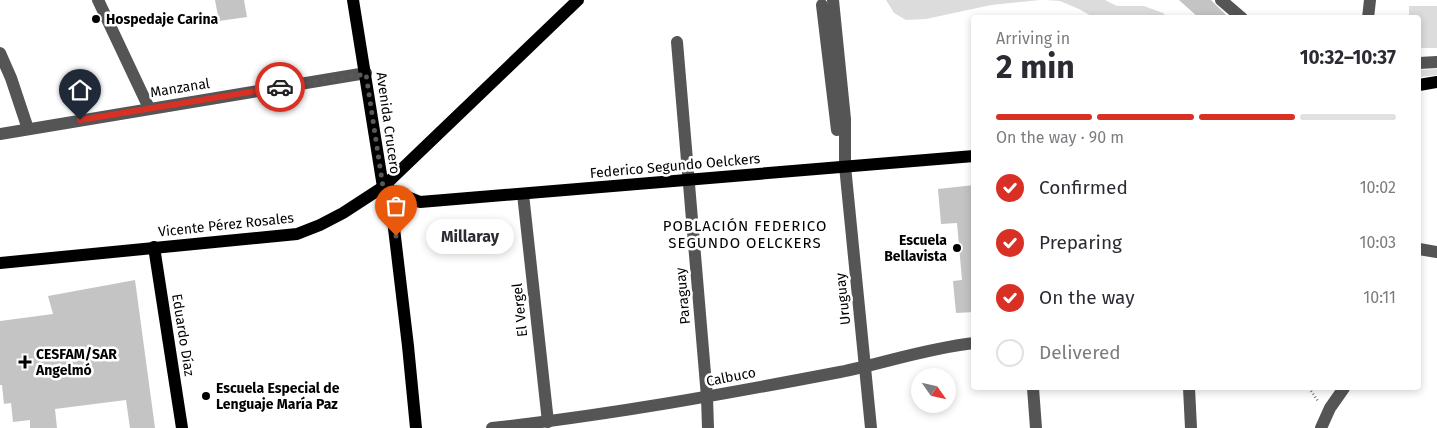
<!DOCTYPE html>
<html lang="en">
<head>
<meta charset="utf-8">
<style>
  :root { --surface:#fff; --page:#f2f2f3; --text:#2b2b33; --muted:#7c7c81; --line:#e1e1e2; --accent:#d93025 }
  body { margin:0; font-family:"Fira Sans",sans-serif; background:var(--page); color:var(--text); height:100vh; display:flex; flex-direction:column; font-size:19px; white-space:nowrap }
  * { box-sizing:border-box; margin:0 }
  p { font-size:16px; color:var(--muted) }
  .icon { flex:none; width:28px; height:28px; fill:none; stroke:currentColor; stroke-width:2; stroke-linecap:round; stroke-linejoin:round }
  .map { position:relative; flex:1; overflow:hidden }
  .details { position:absolute; left:971px; top:15px; width:450px; height:375px; display:flex; flex-direction:column; background:var(--surface); border-radius:5px; box-shadow:0 2px 8px #0003 }
  .details>* { flex:none }
  .needle { width:32px; rotate:124deg }
  .controls { position:absolute; left:911px; top:368px; display:grid; gap:10px }
  .controls a { display:grid; place-items:center; width:45px; height:45px; border-radius:50%; background:var(--surface); box-shadow:0 2px 8px #0003; font-size:25px }
  .pin { position:absolute; display:grid; place-items:center; width:42px; height:42px; color:#fff; margin:-51px -21px; border-radius:50% 50% 50% 0; rotate:-45deg; box-shadow:0 0 5px #0007 }
  .pin .icon { rotate:45deg }
  .courier { position:absolute; display:grid; place-items:center; width:50px; height:50px; margin:-25px; border:4px solid #d93025; border-radius:50%; background:#fff; color:#222; box-shadow:0 1px 6px #0007 }
  .bubble { position:absolute; height:35px; border-radius:18px; background:var(--surface); box-shadow:0 2px 8px #0003; font-size:16px; font-weight:700; line-height:35px; text-align:center }
  .headline em { font-style:normal; font-weight:700 }
  .headline div { display:flex; flex-direction:column-reverse }
  .headline { display:flex; align-items:center; justify-content:space-between; height:85px; padding:0 25px }
  h1 { font-size:32px; font-weight:700; line-height:38px }
  .bar { display:grid; grid-template-columns:repeat(4,1fr); gap:8px 5px; align-content:center; height:60px; padding:0 25px }
  .bar i { height:6px; border-radius:4px; background:var(--line) }
  .bar .current { background:var(--accent) }
  .bar p { grid-column:span 4 }
  ol { padding:0 25px; list-style:none }
  li { display:flex; align-items:center; gap:15px; height:55px }
  li p { margin-inline-start:auto }
  li .icon { padding:5px; border-radius:50%; background:var(--accent); color:#fff; stroke-width:4 }
  li:last-child { color:var(--muted) }
  li i { width:28px; height:28px; border:2px solid var(--line); border-radius:50% }
  .map>svg:first-child { display:block }
</style>
</head>
<body>
<div class="map">
<svg width="1437" height="428" viewBox="0 0 1437 428">
  <rect width="100%" height="100%" fill="#fff"/>
  <g fill="#dcdcdc">
    <polygon points="886,0 1040,0 991,5 926,19 906,20 894,13"/>
    <polygon points="1046,0 1105,0 1117,6 1144,6 1163,13 1167,17 1093,17 1079,9 1060,1"/>
    <polygon points="1409,6 1437,6 1437,48 1419,48 1419,18 1409,17"/>
    <polygon points="1437,69 1437,75 1419,77 1419,70"/>
  </g>
  <g fill="#c4c4c4">
    <polygon points="215,0 244,0 247,17 219,21"/>
    <polygon points="1179,0 1211,0 1229,18 1199,18"/>
    <polygon points="974,185 974,312 956,313 953,281 962,280 957,223 941,224 938,189"/>
    <polygon points="135,280 155,428 130,428 126,400 55,409 57,428 30,428 30,420 13,422 11,403 4,404 2,385 0,385 0,321 53,314 48,296"/>
  </g>
  <g fill="none" stroke-linecap="round" stroke-linejoin="round">
    <g stroke="#777" stroke-width="2.5" stroke-dasharray="1 2.5" stroke-linecap="butt">
      <polyline points="993,15 993,18"/>
      <polyline points="1309,388 1318,401"/>
    </g>
    <g stroke="#555" stroke-width="12">
      <polyline points="98,0 149,108"/>
      <polyline points="833,0 845,119 845,166 871,428"/>
      <polyline points="1221,0 1242,18"/>
      <polyline points="822,5 837,130"/>
      <polyline points="1368,18 1370,0"/>
      <polyline points="677,42 707,397 708,428"/>
      <polyline points="0,53 11,78 28,129"/>
      <polyline points="1419,63 1437,62"/>
      <polyline points="0,134 366,73"/>
      <polyline points="523,194 548,422"/>
      <polyline points="1419,249 1437,252"/>
      <polyline points="1033,388 1036,428"/>
      <polyline points="1189,388 1191,428"/>
      <path d="M492,428c117,-13 233,-34 348,-56 45,-9 88,-24 134,-29"/>
      <polyline points="1321,428 1330,408 1344,388"/>
    </g>
    <g stroke="#000" stroke-width="12">
      <polyline points="353,0 383,187 393,220 408,346 416,428"/>
      <polyline points="1419,85 1437,82"/>
      <polyline points="383,187 420,202 974,156"/>
      <polyline points="154,247 182,428"/>
      <polyline points="0,263 297,234 320,225 343,213 383,187 578,0"/>
    </g>
  </g>
  <g fill="none" stroke-linecap="round" stroke-linejoin="round">
    <polyline stroke="#595959" stroke-width="5" stroke-dasharray="0 9" points="280,87 366,74 383,187 393,220 396,236"/>
    <polyline stroke="#d93025" stroke-width="6" points="80,120 280,87"/>
  </g>
  <g fill="#000" stroke="#fff" stroke-width="2">
    <circle cx="96" cy="19" r="5"/>
    <circle cx="957" cy="248" r="5"/>
    <path d="M22.5 354.5h5v5h5v5h-5v5h-5v-5h-5v-5h5z"/>
    <circle cx="206" cy="396" r="5"/>
  </g>
  <g text-anchor="middle" dominant-baseline="central" stroke-width="5" stroke-linejoin="round" paint-order="stroke">
    <g font-size="14" font-weight="bold" fill="#000" stroke="#fff" text-anchor="start">
      <text x="106" y="19">Hospedaje Carina</text>
      <text x="947" y="240" text-anchor="end">Escuela<tspan x="947" dy="16">Bellavista</tspan></text>
      <text x="36" y="354">CESFAM/SAR<tspan x="36" dy="16">Angelmó</tspan></text>
      <text x="216" y="388">Escuela Especial de<tspan x="216" dy="16">Lenguaje María Paz</tspan></text>
    </g>
    <g font-size="14" fill="#000" stroke="#fff">
      <text transform="translate(180 88) rotate(-9)">Manzanal</text>
      <text transform="translate(388 123) rotate(82)">Avenida Crucero</text>
      <text transform="translate(675 166) rotate(-5)">Federico Segundo Oelckers</text>
      <text transform="translate(226 225) rotate(-6)">Vicente Pérez Rosales</text>
      <text transform="translate(683 296) rotate(-95)">Paraguay</text>
      <text transform="translate(843 299) rotate(-96)">Uruguay</text>
      <text transform="translate(520 310) rotate(-96)">El Vergel</text>
      <text transform="translate(183 335) rotate(81)">Eduardo Díaz</text>
      <text transform="translate(731 377) rotate(-11)">Calbuco</text>
    </g>
    <g font-size="15" letter-spacing="1" fill="#000" stroke="#fff">
      <text x="745" y="226">POBLACIÓN FEDERICO<tspan x="745" dy="17">SEGUNDO OELCKERS</tspan></text>
    </g>
  </g>
</svg>
<div class="controls">
<a><svg class="needle" viewBox="-14 -14 28 28"><path d="M0-13l5 13h-10z" fill="#e53935"/><path d="M0 13l5-13h-10z" fill="#7c7c81"/></svg></a>
</div>
<div class="pin" style="left:396px;top:236px;background:#ea580c"><svg class="icon" aria-label="bag" viewBox="0 0 24 24"><path d="M5 8h14l-1 12H6zM9 8a3 3 0 0 1 6 0"/></svg></div>
<div class="pin" style="left:80px;top:120px;background:#1f2937"><svg class="icon" aria-label="home" viewBox="0 0 24 24"><path d="M3 11l9-7 9 7M6 9v11h12V9"/></svg></div>
<div class="courier" style="left:280px;top:87px"><svg class="icon" aria-label="car" viewBox="0 0 24 24"><path d="M5 17H2v-5l4-1 3-4h7l3 4 3 1v5h-3M9 17h6M6 11h13"/><circle cx="7" cy="17" r="2"/><circle cx="17" cy="17" r="2"/></svg></div>
<div class="bubble" style="left:426px;top:219px;width:88px">Millaray</div>
<section class="details">
<div class="headline"><div><h1>2 min</h1><p>Arriving in</p></div><em>10:32–10:37</em></div>
<div class="bar"><i class="current"></i><i class="current"></i><i class="current"></i><i></i><p>On the way · 90 m</p></div>
<ol>
<li><svg class="icon" aria-label="check" viewBox="0 0 24 24"><path d="M5 12l5 5 9-10"/></svg>Confirmed<p>10:02</p></li>
<li><svg class="icon" aria-label="check" viewBox="0 0 24 24"><path d="M5 12l5 5 9-10"/></svg>Preparing<p>10:03</p></li>
<li><svg class="icon" aria-label="check" viewBox="0 0 24 24"><path d="M5 12l5 5 9-10"/></svg>On the way<p>10:11</p></li>
<li><i></i>Delivered</li>
</ol>
</section>
</div>
</body>
</html>
